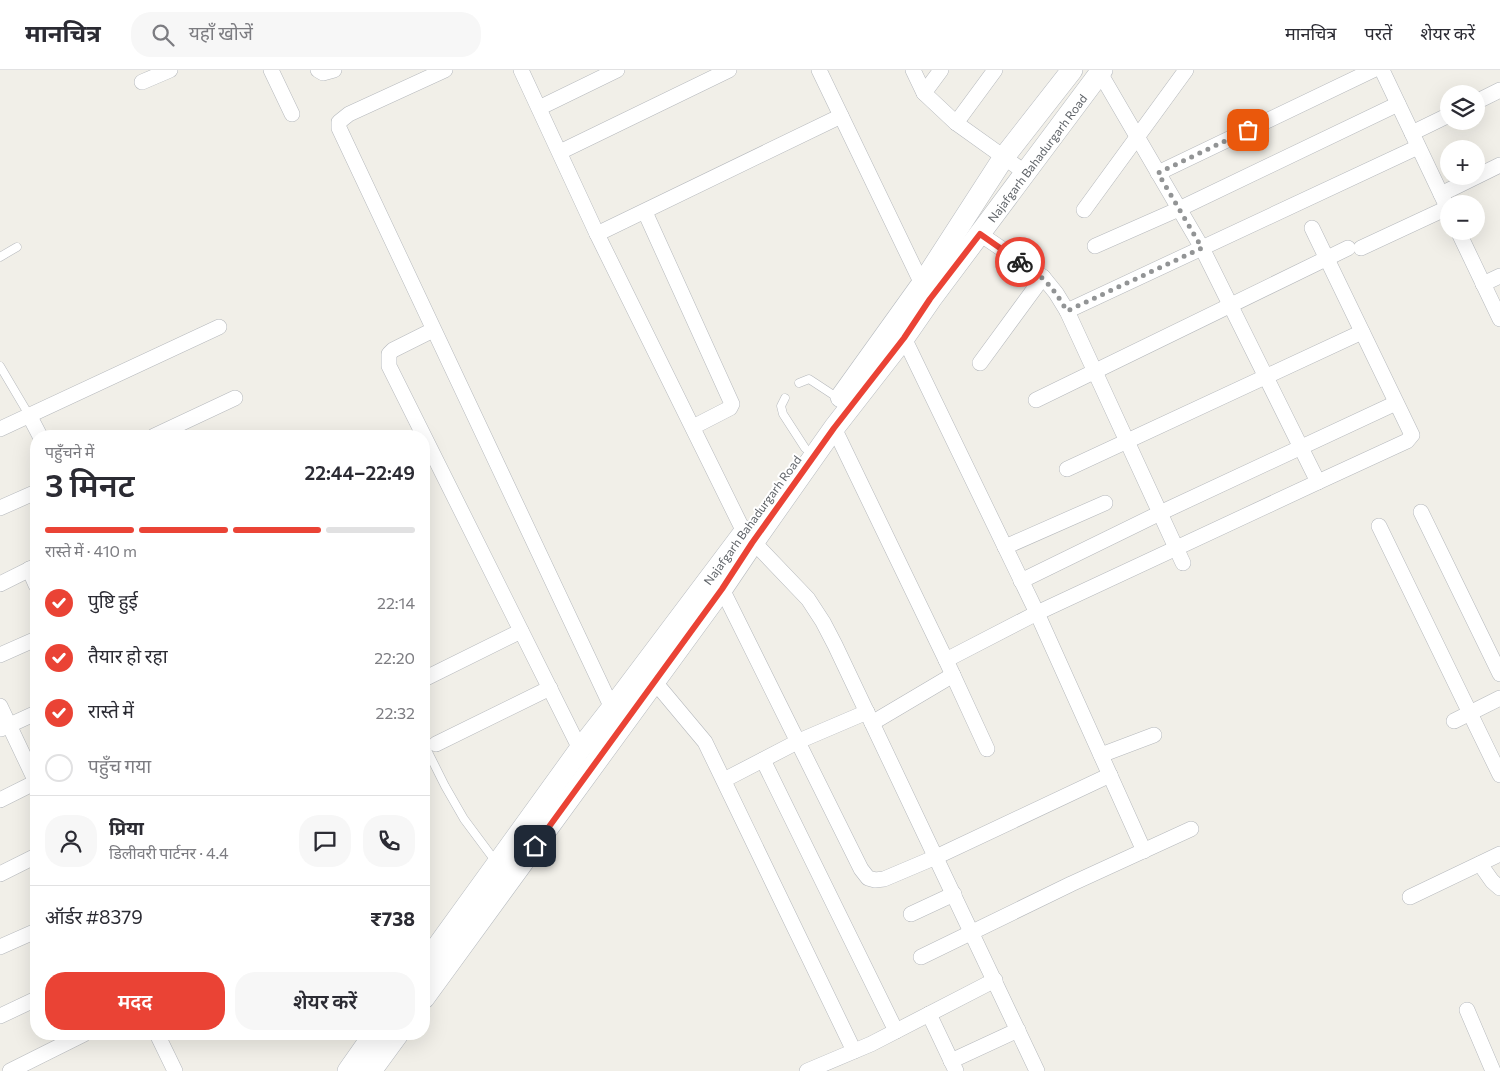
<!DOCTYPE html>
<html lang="hi">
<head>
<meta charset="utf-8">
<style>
  :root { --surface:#fff; --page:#f7f7f7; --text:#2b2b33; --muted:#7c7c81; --line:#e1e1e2; --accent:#ea4335 }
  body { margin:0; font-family:Commissioner,"Noto Sans Devanagari",sans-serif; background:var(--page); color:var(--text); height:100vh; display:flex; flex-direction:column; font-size:19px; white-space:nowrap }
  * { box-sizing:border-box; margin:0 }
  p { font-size:16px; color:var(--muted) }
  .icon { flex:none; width:28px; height:28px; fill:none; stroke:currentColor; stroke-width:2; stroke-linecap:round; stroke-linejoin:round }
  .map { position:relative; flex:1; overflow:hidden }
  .drawer { position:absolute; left:30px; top:360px; width:400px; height:610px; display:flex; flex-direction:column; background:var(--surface); border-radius:20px; box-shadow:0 5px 20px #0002 }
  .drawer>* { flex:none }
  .tools { position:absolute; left:1440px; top:15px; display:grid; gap:10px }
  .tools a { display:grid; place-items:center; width:45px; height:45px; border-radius:50%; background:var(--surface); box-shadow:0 5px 20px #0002; font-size:25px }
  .pin { position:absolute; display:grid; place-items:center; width:42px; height:42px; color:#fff; margin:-21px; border-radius:10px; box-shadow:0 2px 8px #0006 }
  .courier { position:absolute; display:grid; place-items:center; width:50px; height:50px; margin:-25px; border:4px solid #ea4335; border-radius:50%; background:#fff; color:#222; box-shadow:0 1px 6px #0007 }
  .overview em { font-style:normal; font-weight:600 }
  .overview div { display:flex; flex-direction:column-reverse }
  .overview { display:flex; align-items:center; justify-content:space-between; height:85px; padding:0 15px }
  h1 { font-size:32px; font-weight:600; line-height:38px }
  .bar { display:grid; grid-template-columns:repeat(4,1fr); gap:8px 5px; align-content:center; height:60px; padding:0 15px }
  .bar i { height:6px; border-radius:4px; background:var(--line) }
  .bar .selected { background:var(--accent) }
  .bar p { grid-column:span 4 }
  .line { display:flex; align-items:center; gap:12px; padding:0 15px; border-top:1px solid var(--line) }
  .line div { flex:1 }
  .round { display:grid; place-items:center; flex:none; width:52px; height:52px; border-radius:20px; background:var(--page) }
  ol { padding:0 15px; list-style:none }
  li { display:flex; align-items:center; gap:15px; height:55px }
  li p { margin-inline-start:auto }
  li .icon { padding:5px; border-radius:50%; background:var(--accent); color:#fff; stroke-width:4 }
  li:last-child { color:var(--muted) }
  li i { width:28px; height:28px; border:2px solid var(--line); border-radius:50% }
  .action { display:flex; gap:10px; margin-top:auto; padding:10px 15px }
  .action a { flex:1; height:58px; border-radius:20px; background:var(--accent); color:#fff; font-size:20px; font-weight:600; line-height:58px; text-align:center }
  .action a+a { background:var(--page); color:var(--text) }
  header { display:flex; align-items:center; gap:30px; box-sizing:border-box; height:70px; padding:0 25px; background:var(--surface); border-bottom:1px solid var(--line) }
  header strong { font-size:24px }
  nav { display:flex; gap:28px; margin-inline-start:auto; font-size:18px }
  .search { width:350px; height:45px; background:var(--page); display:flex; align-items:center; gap:12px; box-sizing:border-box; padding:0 18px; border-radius:20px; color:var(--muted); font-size:19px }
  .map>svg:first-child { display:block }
</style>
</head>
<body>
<header>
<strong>मानचित्र</strong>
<div class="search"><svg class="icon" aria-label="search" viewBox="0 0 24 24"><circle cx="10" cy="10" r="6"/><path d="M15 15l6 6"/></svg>यहाँ खोजें</div>
<nav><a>मानचित्र</a><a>परतें</a><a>शेयर करें</a></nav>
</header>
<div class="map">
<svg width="1500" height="1001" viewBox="0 0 1500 1001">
  <rect width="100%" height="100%" fill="#f1efe8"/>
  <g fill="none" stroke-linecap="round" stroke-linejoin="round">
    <defs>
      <g id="lane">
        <polyline points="0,187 17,177"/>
        <polyline points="0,296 29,345"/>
        <polyline points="799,313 809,309 838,328"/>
        <polyline points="785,328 781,336 783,344 805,378"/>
        <polyline points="424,674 445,716 464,749 496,792"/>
      </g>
      <g id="street">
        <polyline points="271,0 292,44"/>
        <polyline points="318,0 323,3 334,0"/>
        <polyline points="445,0 349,44 339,52 339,58 612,638"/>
        <polyline points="521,0 597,164 744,462 808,529 823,552 835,575 1037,1001"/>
        <polyline points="819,0 922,214"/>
        <polyline points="913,0 924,23 956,53 1026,103"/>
        <polyline points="1382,0 1449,141"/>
        <polyline points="142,12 170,0"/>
        <polyline points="924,23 941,0"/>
        <polyline points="1476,32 1500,20"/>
        <polyline points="539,38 617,0"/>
        <polyline points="956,53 995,0"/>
        <polyline points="1412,63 1449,45"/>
        <polyline points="560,82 729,0"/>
        <polyline points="1158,103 1373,0"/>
        <polyline points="1441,124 1500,95"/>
        <polyline points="1084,140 1186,0"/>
        <polyline points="645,142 732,334 730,338 693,357"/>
        <polyline points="1312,158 1412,365 1407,371 1318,412"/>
        <polyline points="1458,161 1500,249"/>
        <polyline points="597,164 841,46"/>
        <polyline points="980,164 1043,207 1056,223 1067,241 1183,493"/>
        <polyline points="1095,176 1179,139 1398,34"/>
        <polyline points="1361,178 1447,138"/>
        <polyline points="1483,214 1500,206"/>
        <polyline points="1067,241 1418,77"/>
        <polyline points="433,260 393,280 389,284 389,296 580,679"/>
        <polyline points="904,268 1037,543 1144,781"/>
        <polyline points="980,293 1043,207"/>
        <polyline points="1036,330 1348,178"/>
        <polyline points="29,345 40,366"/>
        <polyline points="834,358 946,590 987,679"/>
        <polyline points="0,359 219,257"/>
        <polyline points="154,366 235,328"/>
        <polyline points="1067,399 1362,262"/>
        <polyline points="0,438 36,422"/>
        <polyline points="1421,442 1500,604"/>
        <polyline points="1379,456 1500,705"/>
        <polyline points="1005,477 1105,433"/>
        <polyline points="29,499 36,515"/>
        <polyline points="1021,511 1160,443 1396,333"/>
        <polyline points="0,514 36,496"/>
        <polyline points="722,519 861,799 868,808 875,810 884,809 936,787 1110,705"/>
        <polyline points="0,585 36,569"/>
        <polyline points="946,590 1037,543 1318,412 1202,178 1100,3"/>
        <polyline points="424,609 521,561"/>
        <polyline points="654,611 705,672 854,981"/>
        <polyline points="0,636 36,712"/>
        <polyline points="1454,651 1500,628"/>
        <polyline points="872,653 953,605"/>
        <polyline points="1,659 36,643"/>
        <polyline points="436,674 550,618"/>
        <polyline points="1101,685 1154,665"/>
        <polyline points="763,690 896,961"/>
        <polyline points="724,710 799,671 867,642"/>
        <polyline points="0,730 36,712"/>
        <polyline points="1480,794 1492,811 1500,818"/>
        <polyline points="0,804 36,786"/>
        <polyline points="1410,827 1500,784"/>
        <polyline points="911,844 954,824"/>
        <polyline points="0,877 36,861"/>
        <polyline points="921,887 1071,814 1191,759"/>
        <polyline points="1467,940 1493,1001"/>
        <polyline points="929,944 956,1001"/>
        <polyline points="0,946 36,929"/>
        <polyline points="157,964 175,1001"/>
        <polyline points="951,991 1018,960"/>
        <polyline points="10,1001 84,964"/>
        <polyline points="807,1001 871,974 995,910"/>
      </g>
      <g id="secondary">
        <polyline points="841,327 922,214 1004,87 1072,0"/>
        <polyline points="424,895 580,679 612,638 745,461"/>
        <polyline points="424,928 722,519 753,473 834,358 904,268 931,229 1102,0"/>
        <polyline points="348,1001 374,964"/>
        <polyline points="371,1001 398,964"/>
      </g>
    </defs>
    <use href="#lane" stroke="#b5b8bc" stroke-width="9"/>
    <use href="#street" stroke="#b5b8bc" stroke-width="16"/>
    <use href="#secondary" stroke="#b6babf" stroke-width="22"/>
    <use href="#lane" stroke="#fff" stroke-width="8"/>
    <use href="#street" stroke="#fff" stroke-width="15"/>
    <use href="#secondary" stroke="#fff" stroke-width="21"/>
  </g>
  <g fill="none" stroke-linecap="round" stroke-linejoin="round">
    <path stroke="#929495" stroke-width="5" stroke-dasharray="0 9" d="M1020,192c25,16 32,24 47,49l135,-63 -44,-75 90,-43"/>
    <polyline stroke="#ea4335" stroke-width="6" points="535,776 722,519 752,473 834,358 904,268 930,229 980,164 1020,192"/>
  </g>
  <g text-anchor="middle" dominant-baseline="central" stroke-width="4" stroke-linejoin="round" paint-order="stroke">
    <g font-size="12" fill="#5f6368" stroke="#fff">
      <text transform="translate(1037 88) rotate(-53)">Najafgarh Bahadurgarh Road</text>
      <text transform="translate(752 450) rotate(-54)">Najafgarh Bahadurgarh Road</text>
    </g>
  </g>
</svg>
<div class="tools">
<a><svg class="icon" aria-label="layers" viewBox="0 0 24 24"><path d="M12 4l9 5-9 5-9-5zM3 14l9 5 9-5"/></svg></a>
<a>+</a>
<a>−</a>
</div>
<div class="pin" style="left:1248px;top:60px;background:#ea580c"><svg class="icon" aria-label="bag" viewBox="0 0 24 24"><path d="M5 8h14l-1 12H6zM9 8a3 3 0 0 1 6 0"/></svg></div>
<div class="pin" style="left:535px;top:776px;background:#1f2937"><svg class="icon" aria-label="home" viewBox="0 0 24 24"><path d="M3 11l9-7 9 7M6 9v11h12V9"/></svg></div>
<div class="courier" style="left:1020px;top:192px"><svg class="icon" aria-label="bike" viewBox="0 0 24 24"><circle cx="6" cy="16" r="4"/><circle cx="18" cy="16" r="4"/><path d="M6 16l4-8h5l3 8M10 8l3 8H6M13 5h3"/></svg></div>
<section class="drawer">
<div class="overview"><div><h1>3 मिनट</h1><p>पहुँचने में</p></div><em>22:44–22:49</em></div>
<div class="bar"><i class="selected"></i><i class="selected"></i><i class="selected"></i><i></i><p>रास्ते में · 410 m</p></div>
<ol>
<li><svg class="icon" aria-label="check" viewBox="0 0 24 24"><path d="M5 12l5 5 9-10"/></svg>पुष्टि हुई<p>22:14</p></li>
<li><svg class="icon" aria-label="check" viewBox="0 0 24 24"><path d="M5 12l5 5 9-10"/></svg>तैयार हो रहा<p>22:20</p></li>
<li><svg class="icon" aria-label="check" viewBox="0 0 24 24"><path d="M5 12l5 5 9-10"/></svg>रास्ते में<p>22:32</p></li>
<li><i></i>पहुँच गया</li>
</ol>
<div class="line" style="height:90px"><a class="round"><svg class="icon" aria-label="person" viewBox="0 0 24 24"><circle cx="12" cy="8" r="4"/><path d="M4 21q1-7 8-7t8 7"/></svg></a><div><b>प्रिया</b><p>डिलीवरी पार्टनर · 4.4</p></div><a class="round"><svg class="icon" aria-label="chat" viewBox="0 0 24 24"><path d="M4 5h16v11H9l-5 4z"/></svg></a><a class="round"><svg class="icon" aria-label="phone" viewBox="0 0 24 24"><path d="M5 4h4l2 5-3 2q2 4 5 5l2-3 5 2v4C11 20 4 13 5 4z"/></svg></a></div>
<div class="line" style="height:65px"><div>ऑर्डर #8379</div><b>₹738</b></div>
<div class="action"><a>मदद</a><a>शेयर करें</a></div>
</section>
</div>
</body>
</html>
